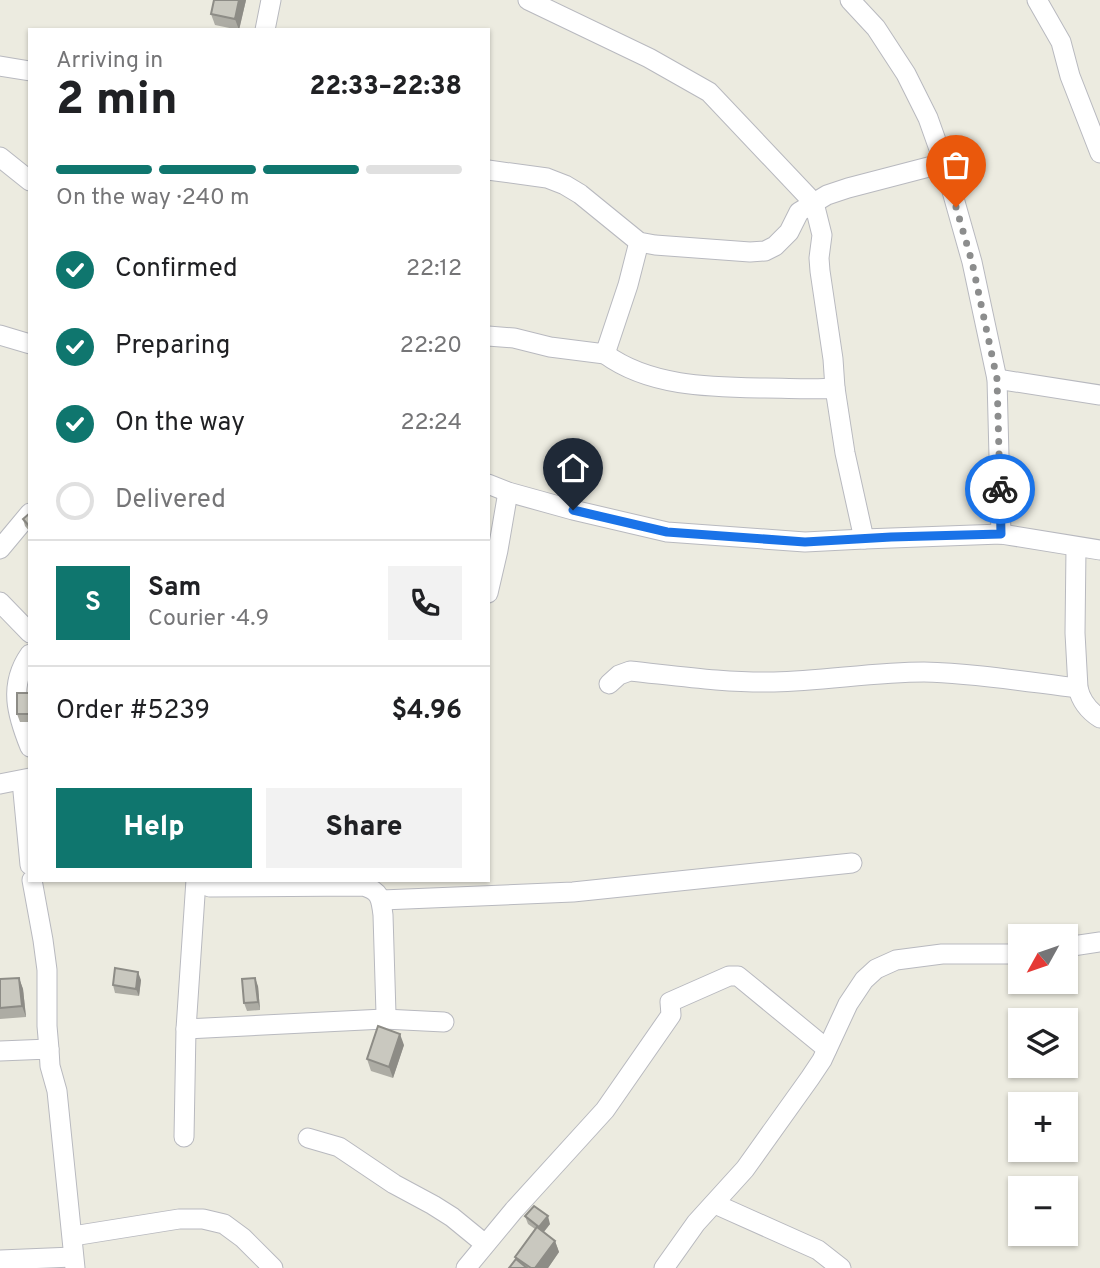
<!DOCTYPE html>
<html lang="en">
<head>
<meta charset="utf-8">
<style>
  :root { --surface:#fff; --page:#f2f2f2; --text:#202124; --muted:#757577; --line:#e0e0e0; --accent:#0f766e }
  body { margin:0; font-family:Overpass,sans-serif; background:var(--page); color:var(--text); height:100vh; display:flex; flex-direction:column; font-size:26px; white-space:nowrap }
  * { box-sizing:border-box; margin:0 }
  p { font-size:23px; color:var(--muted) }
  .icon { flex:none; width:38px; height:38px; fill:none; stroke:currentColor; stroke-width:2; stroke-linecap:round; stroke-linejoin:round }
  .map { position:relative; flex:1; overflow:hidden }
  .details { position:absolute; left:28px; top:28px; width:462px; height:854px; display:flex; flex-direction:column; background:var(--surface); border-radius:0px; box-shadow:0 2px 5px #0004 }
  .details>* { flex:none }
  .needle { width:46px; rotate:230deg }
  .controls { position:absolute; left:1008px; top:924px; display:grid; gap:14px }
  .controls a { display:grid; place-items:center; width:70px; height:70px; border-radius:0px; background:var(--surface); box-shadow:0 2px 5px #0004; font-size:35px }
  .pin { position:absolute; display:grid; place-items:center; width:60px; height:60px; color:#fff; margin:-72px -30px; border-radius:50% 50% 50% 0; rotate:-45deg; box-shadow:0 0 7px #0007 }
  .pin .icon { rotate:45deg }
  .courier { position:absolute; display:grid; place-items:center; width:70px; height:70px; margin:-35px; border:5px solid #1a73e8; border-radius:50%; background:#fff; color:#222; box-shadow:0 2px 9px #0007 }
  .overview em { font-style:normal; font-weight:800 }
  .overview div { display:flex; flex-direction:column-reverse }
  .overview { display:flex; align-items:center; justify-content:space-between; height:119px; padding:0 28px }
  h1 { font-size:46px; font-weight:800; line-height:52px }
  .bar { display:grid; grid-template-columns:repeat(4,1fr); gap:10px 7px; align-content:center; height:84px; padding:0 28px }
  .bar i { height:9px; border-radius:5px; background:var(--line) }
  .bar .on { background:var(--accent) }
  .bar p { grid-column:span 4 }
  .line { display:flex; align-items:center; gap:18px; padding:0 28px; border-top:2px solid var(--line) }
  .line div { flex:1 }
  .round { display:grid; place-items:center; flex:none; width:74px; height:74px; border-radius:0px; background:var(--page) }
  ol { padding:0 28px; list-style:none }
  li { display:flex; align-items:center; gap:21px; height:77px }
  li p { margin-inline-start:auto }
  li .icon { padding:7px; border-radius:50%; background:var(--accent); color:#fff; stroke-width:4 }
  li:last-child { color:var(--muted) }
  li i { width:38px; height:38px; border:4px solid var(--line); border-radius:50% }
  .cta { display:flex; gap:14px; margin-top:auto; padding:14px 28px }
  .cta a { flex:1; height:80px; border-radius:0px; background:var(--accent); color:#fff; font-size:28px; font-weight:800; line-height:80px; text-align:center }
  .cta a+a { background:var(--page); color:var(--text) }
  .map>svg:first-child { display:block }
</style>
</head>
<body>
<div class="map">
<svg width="1100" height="1268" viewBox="0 0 1100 1268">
  <rect width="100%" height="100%" fill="#ecebe0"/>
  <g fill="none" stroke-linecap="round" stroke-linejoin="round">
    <defs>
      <g id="minor">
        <polyline points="528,0 649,58 709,92 814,203 822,235 819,258 820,271 833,359 835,388"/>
        <polyline points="850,0 876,28 906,74 928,118 944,163 972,262 997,379 1001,534"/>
        <polyline points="1037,0 1061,42 1070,76 1100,153"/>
        <polyline points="265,30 271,0"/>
        <polyline points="0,66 30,71"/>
        <polyline points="0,157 30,181"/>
        <polyline points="488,170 547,178 565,185 580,194 639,242 655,245 750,252 765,251 775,246 789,232 799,212 827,195 848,188 944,163"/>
        <polyline points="0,335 30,344"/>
        <polyline points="488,336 514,338 550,347 605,354 628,285 639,242"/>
        <path d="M605,354c45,33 107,33 160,34 24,0 47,2 70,0l10,65 19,86"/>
        <polyline points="997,379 1100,395"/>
        <polyline points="488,484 508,492 573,510 667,532 805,542 864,539 1001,534 1100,550"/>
        <path d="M1076,548l-1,85 3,55c3,13 11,23 22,30"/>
        <polyline points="0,549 30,513"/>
        <polyline points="488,593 498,550 508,492"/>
        <polyline points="0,602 30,633"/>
        <path d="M30,654c-22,31 -13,61 0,93"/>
        <path d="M609,684l10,-9 11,-4c48,5 96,12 144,11 50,-1 100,-10 150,-10 50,1 104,10 154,16"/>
        <polyline points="22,781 30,865"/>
        <polyline points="0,784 30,778"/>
        <polyline points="32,880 43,940 47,970 47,1026 49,1049"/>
        <path d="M198,880l4,4 8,3 153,-1c17,5 18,12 20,29l3,99 -2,5"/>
        <polyline points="382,900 573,892 852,863"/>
        <polyline points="1066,947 1100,942"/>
        <polyline points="186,1029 384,1019 444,1022"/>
        <polyline points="0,1051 49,1049 50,1066 57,1091 75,1268"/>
        <polyline points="184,1137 186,1029 196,880"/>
        <polyline points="308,1138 339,1147 394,1184 433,1205 452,1217 485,1244"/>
        <polyline points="715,1204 818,1250 841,1268"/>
        <polyline points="73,1236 179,1219 203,1219 224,1224 243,1238 273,1268"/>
        <polyline points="0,1260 73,1257"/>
        <polyline points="466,1268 514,1210 605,1110 671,1015 670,1002 729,976 738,976 827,1049"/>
        <polyline points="664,1268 696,1223 745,1169 810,1078 822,1060 848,1004 864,980 876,969 896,960 942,954 1020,954"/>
      </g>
    </defs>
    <use href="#minor" stroke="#b8b9bf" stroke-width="21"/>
    <use href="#minor" stroke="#fff" stroke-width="19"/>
  </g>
  <g fill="#adaca4">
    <polygon points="214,0 246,0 239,30 215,25 211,14"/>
    <polygon points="30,513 30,532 25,526 23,519"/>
    <polygon points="30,693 30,722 20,722 17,714"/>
    <polygon points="19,978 23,989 26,1017 0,1019 0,979"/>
    <polygon points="141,980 139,996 115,993 113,985"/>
    <polygon points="258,986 260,1010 247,1011 244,1003"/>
    <polygon points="404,1045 393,1078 371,1071 367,1059"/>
    <polygon points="525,1216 550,1224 544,1232 555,1241 559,1252 548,1268 509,1268 516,1260 515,1257 535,1229 528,1224"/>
  </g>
  <g fill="#8d8c86">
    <polygon points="239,0 246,0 239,30 235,19"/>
    <polygon points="138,972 141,980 139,996 136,989"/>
    <polygon points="19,978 23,989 26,1017 22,1006"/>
    <polygon points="255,978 258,986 260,1010 258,1002"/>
    <polygon points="400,1034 404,1045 393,1078 389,1067"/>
    <polygon points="548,1216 550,1224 542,1234 539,1227"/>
    <polygon points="555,1241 559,1252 548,1268 535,1268"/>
  </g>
  <g fill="#c9c8bf" stroke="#8d8c86" stroke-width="2">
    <polygon points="214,0 239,0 235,19 211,14"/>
    <polygon points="30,513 30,527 23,519"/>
    <rect x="17" y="693" width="13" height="21"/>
    <polygon points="115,968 138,972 136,989 113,985"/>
    <polygon points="19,978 22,1006 0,1008 0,979"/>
    <polygon points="255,978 258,1002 244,1003 242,979"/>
    <polygon points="378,1026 400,1034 389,1067 367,1059"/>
    <polygon points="534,1206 548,1216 539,1227 525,1216"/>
    <polygon points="537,1227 555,1241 535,1268 531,1268 515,1257"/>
    <polygon points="516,1259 527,1268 509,1268"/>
  </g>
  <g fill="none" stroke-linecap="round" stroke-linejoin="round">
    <polyline stroke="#8c8d8d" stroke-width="7" stroke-dasharray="0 12.6" points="956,207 972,262 997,379 1000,489"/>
    <polyline stroke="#1a73e8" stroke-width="9" points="573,510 667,532 805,542 891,537 1001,534 1000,489"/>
  </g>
</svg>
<div class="controls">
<a><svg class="needle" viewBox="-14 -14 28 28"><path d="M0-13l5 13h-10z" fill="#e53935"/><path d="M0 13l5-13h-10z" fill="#757577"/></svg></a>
<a><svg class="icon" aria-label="layers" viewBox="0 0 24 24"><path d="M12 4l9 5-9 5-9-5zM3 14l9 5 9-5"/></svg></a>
<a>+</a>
<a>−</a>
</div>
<div class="pin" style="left:956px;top:207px;background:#ea580c"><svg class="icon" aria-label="bag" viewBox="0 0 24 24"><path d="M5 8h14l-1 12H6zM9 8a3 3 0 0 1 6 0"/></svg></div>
<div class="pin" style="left:573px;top:510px;background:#1f2937"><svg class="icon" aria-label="home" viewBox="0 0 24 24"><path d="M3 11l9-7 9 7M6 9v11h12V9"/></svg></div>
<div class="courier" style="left:1000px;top:489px"><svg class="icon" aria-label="bike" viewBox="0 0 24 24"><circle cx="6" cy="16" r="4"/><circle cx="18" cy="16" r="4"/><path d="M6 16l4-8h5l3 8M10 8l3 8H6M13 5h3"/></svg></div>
<section class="details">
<div class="overview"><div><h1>2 min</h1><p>Arriving in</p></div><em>22:33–22:38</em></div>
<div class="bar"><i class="on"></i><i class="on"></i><i class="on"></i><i></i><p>On the way · 240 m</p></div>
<ol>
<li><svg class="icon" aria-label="check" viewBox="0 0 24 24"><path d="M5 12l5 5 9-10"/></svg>Confirmed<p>22:12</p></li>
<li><svg class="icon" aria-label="check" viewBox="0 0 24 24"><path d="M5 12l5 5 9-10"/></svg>Preparing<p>22:20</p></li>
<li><svg class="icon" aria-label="check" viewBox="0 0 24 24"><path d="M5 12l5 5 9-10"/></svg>On the way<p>22:24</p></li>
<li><i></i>Delivered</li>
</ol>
<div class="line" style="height:126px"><b class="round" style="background:var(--accent);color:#fff">S</b><div><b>Sam</b><p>Courier · 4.9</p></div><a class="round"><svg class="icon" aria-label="phone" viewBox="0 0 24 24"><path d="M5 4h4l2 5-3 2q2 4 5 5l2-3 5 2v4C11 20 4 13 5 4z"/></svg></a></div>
<div class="line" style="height:91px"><div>Order #5239</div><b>$4.96</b></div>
<div class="cta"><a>Help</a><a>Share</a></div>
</section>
</div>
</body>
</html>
